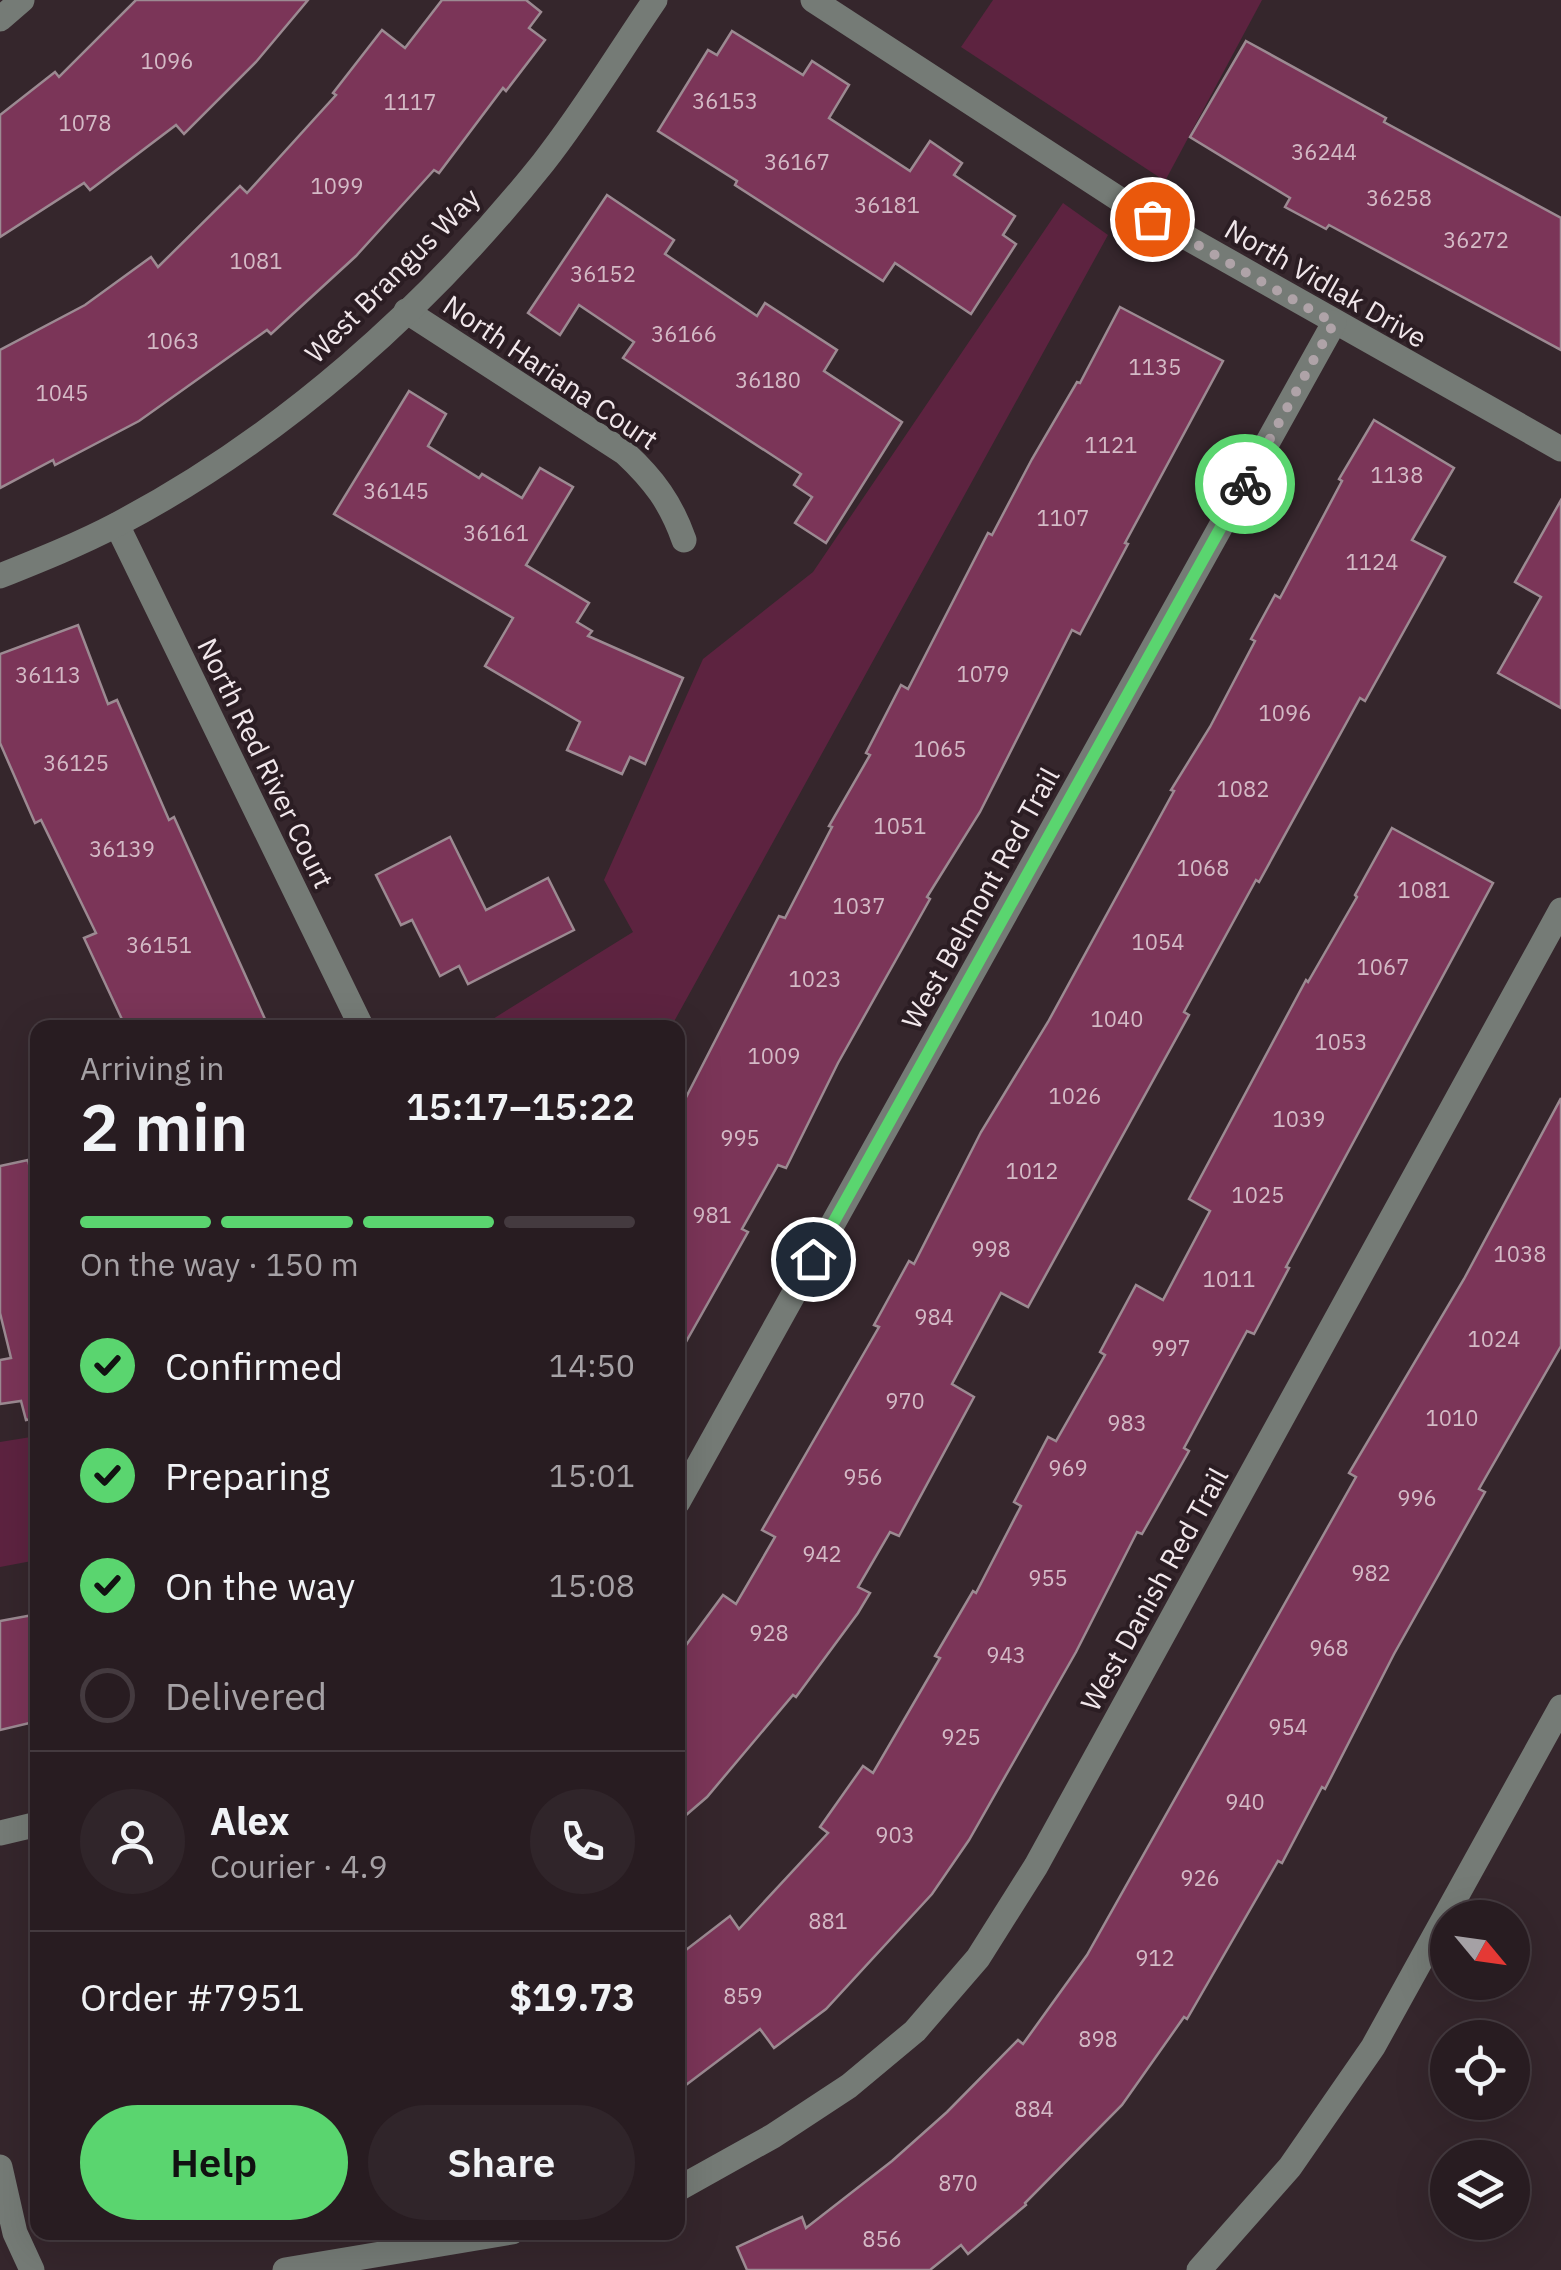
<!DOCTYPE html>
<html lang="en">
<head>
<meta charset="utf-8">
<style>
  :root { --surface:#281c21; --page:#30252a; --text:#f1f3f6; --muted:#a5a1a5; --line:#443a3f; --accent:#5ad56f }
  body { margin:0; font-family:"IBM Plex Sans",sans-serif; background:var(--page); color:var(--text); height:100vh; display:flex; flex-direction:column; font-size:38px; white-space:nowrap }
  * { box-sizing:border-box; margin:0 }
  p { font-size:32px; color:var(--muted) }
  .icon { flex:none; width:55px; height:55px; fill:none; stroke:currentColor; stroke-width:2; stroke-linecap:round; stroke-linejoin:round }
  .map { position:relative; flex:1; overflow:hidden }
  .panel { position:absolute; left:30px; top:1020px; width:655px; height:1220px; display:flex; flex-direction:column; background:var(--surface); border-radius:20px; box-shadow:0 10px 40px #0002,0 0 0 2px var(--line) }
  .panel>* { flex:none }
  .needle { width:65px; rotate:119deg }
  .tools { position:absolute; left:1430px; top:1900px; display:grid; gap:20px }
  .tools a { display:grid; place-items:center; width:100px; height:100px; border-radius:50%; background:var(--surface); box-shadow:0 10px 40px #0002,0 0 0 2px var(--line); font-size:50px }
  .pin { position:absolute; display:grid; place-items:center; width:85px; height:85px; color:#fff; margin:-42px; border:5px solid #fff; border-radius:50%; box-shadow:0 2px 10px #0007 }
  .courier { position:absolute; display:grid; place-items:center; width:100px; height:100px; margin:-50px; border:8px solid #5ad56f; border-radius:50%; background:#fff; color:#222; box-shadow:0 2px 12px #0007 }
  .overview em { font-style:normal; font-weight:600 }
  .overview div { display:flex; flex-direction:column-reverse }
  .overview { display:flex; align-items:center; justify-content:space-between; height:170px; padding:0 50px }
  h1 { font-size:65px; font-weight:600; line-height:75px }
  .bar { display:grid; grid-template-columns:repeat(4,1fr); gap:15px 10px; align-content:center; height:120px; padding:0 50px }
  .bar i { height:12px; border-radius:8px; background:var(--line) }
  .bar .active { background:var(--accent) }
  .bar p { grid-column:span 4 }
  .line { display:flex; align-items:center; gap:25px; padding:0 50px; border-top:2px solid var(--line) }
  .line div { flex:1 }
  .round { display:grid; place-items:center; flex:none; width:105px; height:105px; border-radius:52px; background:var(--page) }
  ol { padding:0 50px; list-style:none }
  li { display:flex; align-items:center; gap:30px; height:110px }
  li p { margin-inline-start:auto }
  li .icon { padding:10px; border-radius:50%; background:var(--accent); color:#111; stroke-width:4 }
  li:last-child { color:var(--muted) }
  li i { width:55px; height:55px; border:5px solid var(--line); border-radius:50% }
  .primary-button { display:flex; gap:20px; margin-top:auto; padding:20px 50px }
  .primary-button a { flex:1; height:115px; border-radius:60px; background:var(--accent); color:#111; font-size:40px; font-weight:600; line-height:115px; text-align:center }
  .primary-button a+a { background:var(--page); color:var(--text) }
  .map>svg:first-child { display:block }
</style>
</head>
<body>
<div class="map">
<svg width="1561" height="2270" viewBox="0 0 1561 2270">
  <rect width="100%" height="100%" fill="#35262c"/>
  <g fill="#5d2340">
    <polygon points="993,0 1262,0 1165,181 961,47"/>
    <polygon points="1063,203 1108,235 671,1027 480,1027 633,932 604,880 703,659 813,572"/>
    <polygon points="37,1436 37,1560 0,1567 0,1442"/>
  </g>
  <g fill="#7b3558" stroke="#9c8a92" stroke-width="2.5">
    <polygon points="136,0 308,0 256,62 184,134 176,125 90,190 84,183 0,237 0,115 55,72 59,77"/>
    <polygon points="442,0 526,0 541,12 529,28 545,40 506,91 503,88 439,173 434,170 356,256 271,334 267,330 139,421 55,465 53,460 0,488 0,350 85,305 151,257 158,267 240,186 247,193 336,95 333,93 382,30 405,48"/>
    <polygon points="732,31 803,75 812,61 849,85 829,118 910,171 930,141 962,163 954,175 1015,216 1003,235 1016,244 971,314 895,263 883,281 735,185 737,181 658,131 708,50 717,55"/>
    <polygon points="1246,41 1386,118 1384,122 1561,218 1561,350 1329,225 1326,229 1285,207 1290,198 1190,137"/>
    <polygon points="607,195 674,240 665,254 757,316 765,303 837,350 824,371 902,422 826,543 795,523 812,497 794,485 801,474 623,358 634,342 579,305 560,335 528,313"/>
    <polygon points="1120,307 1223,361 1125,543 1128,544 1080,634 1072,630 980,812 927,897 930,899 838,1063 786,1168 778,1165 742,1229 748,1232 678,1356 678,1113 779,916 785,918 832,827 829,826 870,755 866,753 901,685 908,689 988,533 992,535 1032,459 1077,382 1080,383"/>
    <polygon points="409,391 446,414 428,446 479,478 482,474 522,498 540,468 573,487 526,565 589,603 577,622 592,631 588,636 683,678 645,764 630,757 622,774 567,750 580,722 485,666 513,618 334,514"/>
    <polygon points="1374,420 1454,468 1412,540 1445,557 1365,701 1360,698 1259,882 1256,880 1184,1012 1189,1015 1028,1307 1001,1293 952,1384 974,1397 899,1536 890,1532 858,1587 870,1593 858,1613 796,1697 793,1695 707,1797 678,1822 678,1656 723,1595 736,1604 775,1537 762,1530 879,1327 874,1325 909,1261 914,1264 981,1132 1048,1022 1174,791 1171,790 1210,727 1255,641 1251,639 1275,595 1280,598 1342,481 1339,479"/>
    <polygon points="1561,500 1561,708 1498,673 1541,597 1515,582"/>
    <polygon points="78,625 108,704 117,700 169,820 174,817 269,1028 126,1028 84,938 96,933 41,820 35,823 0,743 0,654"/>
    <polygon points="1392,828 1493,883 1286,1267 1289,1268 1254,1334 1247,1331 1184,1448 1189,1451 1142,1534 1137,1532 1076,1652 969,1840 932,1894 826,2009 774,2048 760,2029 678,2091 678,1956 730,1916 739,1929 828,1833 820,1827 863,1766 873,1773 940,1658 935,1656 973,1591 976,1593 1021,1506 1014,1502 1048,1437 1056,1441 1105,1355 1100,1352 1136,1285 1163,1300 1210,1211 1189,1199 1306,980 1308,982 1357,897 1355,895"/>
    <polygon points="450,837 486,910 548,878 574,930 468,984 459,966 440,976 412,920 401,925 376,875"/>
    <polygon points="1561,1098 1561,1346 1479,1489 1485,1492 1394,1654 1325,1789 1322,1787 1282,1863 1278,1861 1187,2019 1184,2017 1122,2105 1025,2203 1026,2205 968,2254 961,2245 930,2270 747,2270 737,2247 802,2217 806,2228 892,2161 947,2112 1018,2040 1023,2044 1087,1955 1356,1477 1349,1473 1464,1279"/>
    <polygon points="28,1160 38,1201 38,1418 26,1420 21,1401 0,1404 0,1360 11,1358 0,1313 0,1166"/>
    <polygon points="38,1614 38,1721 0,1730 0,1621"/>
  </g>
  <g fill="none" stroke-linecap="round" stroke-linejoin="round">
    <g stroke="#757b76" stroke-width="25">
      <polyline points="813,0 1122,201 1561,449"/>
      <polyline points="0,19 22,0"/>
      <path d="M406,311l219,142c29,27 46,50 59,87"/>
      <polyline points="117,525 362,1028"/>
      <path d="M0,576c40,-16 80,-32 118,-52 165,-87 309,-216 425,-361 41,-52 75,-109 112,-163"/>
      <polyline points="678,1502 1334,323"/>
      <polyline points="0,1833 38,1824"/>
      <polyline points="0,2167 15,2233 32,2270"/>
      <polyline points="678,2189 773,2136 849,2086 915,2031 978,1958 1036,1866 1561,910"/>
      <polyline points="285,2270 512,2232"/>
      <polyline points="1199,2270 1290,2167 1373,2047 1561,1707"/>
    </g>
  </g>
  <g fill="none" stroke-linecap="round" stroke-linejoin="round">
    <polyline stroke="#afa3a8" stroke-width="10" stroke-dasharray="0 18" points="1152,219 1334,323 1245,484"/>
    <polyline stroke="#5ad56f" stroke-width="12" points="813,1259 1245,484"/>
  </g>
  <g text-anchor="middle" dominant-baseline="central" stroke-width="8" stroke-linejoin="round" paint-order="stroke">
    <g font-size="22" fill="#d4bac6">
      <text x="167" y="60">1096</text>
      <text x="725" y="100">36153</text>
      <text x="410" y="101">1117</text>
      <text x="85" y="122">1078</text>
      <text x="1324" y="151">36244</text>
      <text x="797" y="161">36167</text>
      <text x="337" y="185">1099</text>
      <text x="1399" y="197">36258</text>
      <text x="887" y="204">36181</text>
      <text x="1476" y="239">36272</text>
      <text x="256" y="260">1081</text>
      <text x="603" y="273">36152</text>
      <text x="684" y="333">36166</text>
      <text x="173" y="340">1063</text>
      <text x="1155" y="366">1135</text>
      <text x="768" y="379">36180</text>
      <text x="62" y="392">1045</text>
      <text x="1111" y="444">1121</text>
      <text x="1397" y="474">1138</text>
      <text x="396" y="490">36145</text>
      <text x="1063" y="517">1107</text>
      <text x="496" y="532">36161</text>
      <text x="1372" y="561">1124</text>
      <text x="983" y="673">1079</text>
      <text x="48" y="674">36113</text>
      <text x="1285" y="712">1096</text>
      <text x="940" y="748">1065</text>
      <text x="76" y="762">36125</text>
      <text x="1243" y="788">1082</text>
      <text x="900" y="825">1051</text>
      <text x="122" y="848">36139</text>
      <text x="1203" y="867">1068</text>
      <text x="1424" y="889">1081</text>
      <text x="859" y="905">1037</text>
      <text x="1158" y="941">1054</text>
      <text x="159" y="944">36151</text>
      <text x="1383" y="966">1067</text>
      <text x="815" y="978">1023</text>
      <text x="1117" y="1018">1040</text>
      <text x="1341" y="1041">1053</text>
      <text x="774" y="1055">1009</text>
      <text x="1075" y="1095">1026</text>
      <text x="1299" y="1118">1039</text>
      <text x="740" y="1137">995</text>
      <text x="1032" y="1170">1012</text>
      <text x="1258" y="1194">1025</text>
      <text x="712" y="1214">981</text>
      <text x="991" y="1248">998</text>
      <text x="1520" y="1253">1038</text>
      <text x="1229" y="1278">1011</text>
      <text x="934" y="1316">984</text>
      <text x="1494" y="1338">1024</text>
      <text x="1171" y="1347">997</text>
      <text x="905" y="1400">970</text>
      <text x="1452" y="1417">1010</text>
      <text x="1127" y="1422">983</text>
      <text x="1068" y="1467">969</text>
      <text x="863" y="1476">956</text>
      <text x="1417" y="1497">996</text>
      <text x="822" y="1553">942</text>
      <text x="1371" y="1572">982</text>
      <text x="1048" y="1577">955</text>
      <text x="769" y="1632">928</text>
      <text x="1329" y="1647">968</text>
      <text x="1006" y="1654">943</text>
      <text x="1288" y="1726">954</text>
      <text x="961" y="1736">925</text>
      <text x="1245" y="1801">940</text>
      <text x="895" y="1834">903</text>
      <text x="1200" y="1877">926</text>
      <text x="828" y="1920">881</text>
      <text x="1155" y="1957">912</text>
      <text x="743" y="1995">859</text>
      <text x="1098" y="2038">898</text>
      <text x="1034" y="2108">884</text>
      <text x="958" y="2182">870</text>
      <text x="882" y="2238">856</text>
    </g>
    <g font-size="28" fill="#f1e7eb" stroke="#2b1d23">
      <text transform="translate(392 275) rotate(-45)">West Brangus Way</text>
      <text transform="translate(1326 283) rotate(30)">North Vidlak Drive</text>
      <text transform="translate(551 372) rotate(34)">North Hariana Court</text>
      <text transform="translate(266 763) rotate(64)">North Red River Court</text>
      <text transform="translate(980 898) rotate(-61)">West Belmont Red Trail</text>
      <text transform="translate(1154 1589) rotate(-61)">West Danish Red Trail</text>
    </g>
  </g>
</svg>
<div class="tools">
<a><svg class="needle" viewBox="-14 -14 28 28"><path d="M0-13l5 13h-10z" fill="#e53935"/><path d="M0 13l5-13h-10z" fill="#a5a1a5"/></svg></a>
<a><svg class="icon" aria-label="locate" viewBox="0 0 24 24"><circle cx="12" cy="12" r="6"/><path d="M12 2v4M12 18v4M2 12h4M18 12h4"/></svg></a>
<a><svg class="icon" aria-label="layers" viewBox="0 0 24 24"><path d="M12 4l9 5-9 5-9-5zM3 14l9 5 9-5"/></svg></a>
</div>
<div class="pin" style="left:1152px;top:219px;background:#ea580c"><svg class="icon" aria-label="bag" viewBox="0 0 24 24"><path d="M5 8h14l-1 12H6zM9 8a3 3 0 0 1 6 0"/></svg></div>
<div class="pin" style="left:813px;top:1259px;background:#1f2937"><svg class="icon" aria-label="home" viewBox="0 0 24 24"><path d="M3 11l9-7 9 7M6 9v11h12V9"/></svg></div>
<div class="courier" style="left:1245px;top:484px"><svg class="icon" aria-label="bike" viewBox="0 0 24 24"><circle cx="6" cy="16" r="4"/><circle cx="18" cy="16" r="4"/><path d="M6 16l4-8h5l3 8M10 8l3 8H6M13 5h3"/></svg></div>
<section class="panel">
<div class="overview"><div><h1>2 min</h1><p>Arriving in</p></div><em>15:17–15:22</em></div>
<div class="bar"><i class="active"></i><i class="active"></i><i class="active"></i><i></i><p>On the way · 150 m</p></div>
<ol>
<li><svg class="icon" aria-label="check" viewBox="0 0 24 24"><path d="M5 12l5 5 9-10"/></svg>Confirmed<p>14:50</p></li>
<li><svg class="icon" aria-label="check" viewBox="0 0 24 24"><path d="M5 12l5 5 9-10"/></svg>Preparing<p>15:01</p></li>
<li><svg class="icon" aria-label="check" viewBox="0 0 24 24"><path d="M5 12l5 5 9-10"/></svg>On the way<p>15:08</p></li>
<li><i></i>Delivered</li>
</ol>
<div class="line" style="height:180px"><a class="round"><svg class="icon" aria-label="person" viewBox="0 0 24 24"><circle cx="12" cy="8" r="4"/><path d="M4 21q1-7 8-7t8 7"/></svg></a><div><b>Alex</b><p>Courier · 4.9</p></div><a class="round"><svg class="icon" aria-label="phone" viewBox="0 0 24 24"><path d="M5 4h4l2 5-3 2q2 4 5 5l2-3 5 2v4C11 20 4 13 5 4z"/></svg></a></div>
<div class="line" style="height:130px"><div>Order #7951</div><b>$19.73</b></div>
<div class="primary-button"><a>Help</a><a>Share</a></div>
</section>
</div>
</body>
</html>
